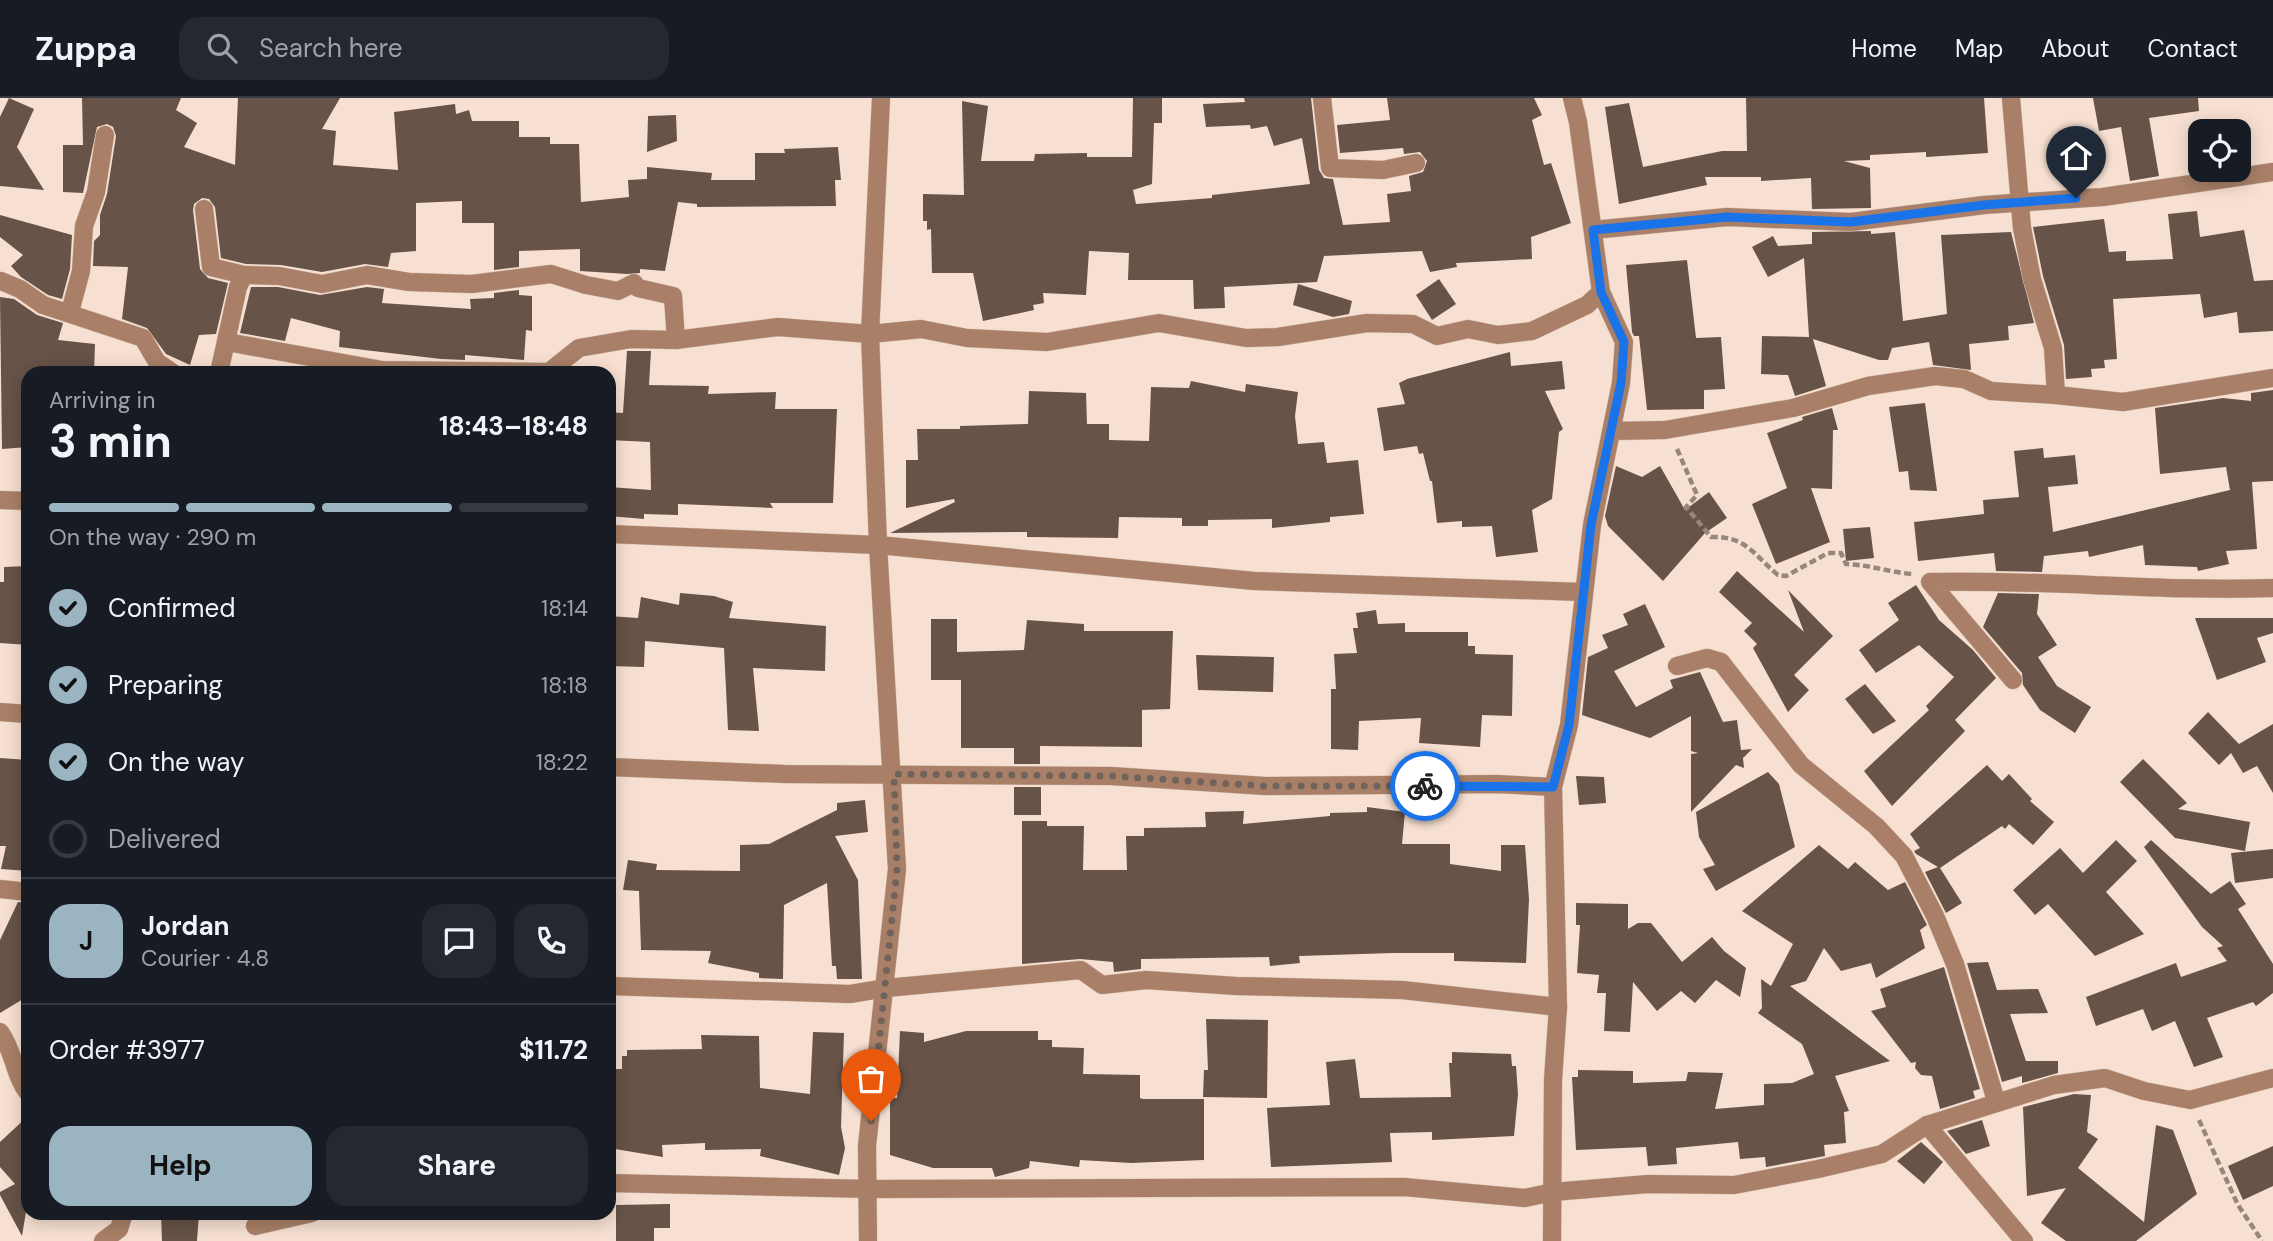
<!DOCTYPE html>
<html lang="en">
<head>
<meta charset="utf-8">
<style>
  :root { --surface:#171b24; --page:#242831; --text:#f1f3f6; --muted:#9ea1a6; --line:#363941; --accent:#9ab4c2 }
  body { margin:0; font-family:"DM Sans",sans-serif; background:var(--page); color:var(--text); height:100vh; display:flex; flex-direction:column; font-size:26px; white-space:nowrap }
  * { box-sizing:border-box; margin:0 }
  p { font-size:23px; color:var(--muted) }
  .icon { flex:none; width:38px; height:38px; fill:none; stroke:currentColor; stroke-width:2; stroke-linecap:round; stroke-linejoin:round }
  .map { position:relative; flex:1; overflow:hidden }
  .details { position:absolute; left:21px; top:268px; width:595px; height:854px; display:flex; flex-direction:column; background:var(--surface); border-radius:21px; box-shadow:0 4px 18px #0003 }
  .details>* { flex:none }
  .controls { position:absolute; left:2188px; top:21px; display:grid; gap:14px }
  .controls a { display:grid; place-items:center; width:63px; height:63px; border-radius:14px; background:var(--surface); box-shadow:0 4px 18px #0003; font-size:35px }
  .pin { position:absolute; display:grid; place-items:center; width:60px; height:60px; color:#fff; margin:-72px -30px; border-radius:50% 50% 50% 0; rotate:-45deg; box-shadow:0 0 7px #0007 }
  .pin .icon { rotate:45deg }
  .courier { position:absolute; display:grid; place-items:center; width:70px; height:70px; margin:-35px; border:5px solid #1a73e8; border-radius:50%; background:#fff; color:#222; box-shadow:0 2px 9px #0007 }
  .overview em { font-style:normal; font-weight:700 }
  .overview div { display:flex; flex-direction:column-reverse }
  .overview { display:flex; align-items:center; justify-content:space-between; height:119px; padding:0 28px }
  h1 { font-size:46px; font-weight:700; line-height:52px }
  .bar { display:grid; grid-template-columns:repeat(4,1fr); gap:10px 7px; align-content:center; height:84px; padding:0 28px }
  .bar i { height:9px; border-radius:5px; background:var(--line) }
  .bar .current { background:var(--accent) }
  .bar p { grid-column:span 4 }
  .line { display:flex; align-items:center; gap:18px; padding:0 28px; border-top:2px solid var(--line) }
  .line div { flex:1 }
  .round { display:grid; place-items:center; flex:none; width:74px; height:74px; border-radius:21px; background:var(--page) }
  ol { padding:0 28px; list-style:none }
  li { display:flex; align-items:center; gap:21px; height:77px }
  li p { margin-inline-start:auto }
  li .icon { padding:7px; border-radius:50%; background:var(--accent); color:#111; stroke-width:4 }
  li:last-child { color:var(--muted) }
  li i { width:38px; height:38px; border:4px solid var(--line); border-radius:50% }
  .button { display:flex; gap:14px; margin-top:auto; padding:14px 28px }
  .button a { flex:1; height:80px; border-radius:21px; background:var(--accent); color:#111; font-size:28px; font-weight:700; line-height:80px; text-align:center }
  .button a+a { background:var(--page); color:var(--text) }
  header { display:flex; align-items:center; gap:42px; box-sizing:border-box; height:98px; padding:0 35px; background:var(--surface); border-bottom:2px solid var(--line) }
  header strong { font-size:33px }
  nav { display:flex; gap:38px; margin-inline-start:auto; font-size:24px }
  .search { width:490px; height:63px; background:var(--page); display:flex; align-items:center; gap:18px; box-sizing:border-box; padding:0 24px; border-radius:21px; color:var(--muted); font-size:26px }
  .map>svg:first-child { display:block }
</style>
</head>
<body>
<header>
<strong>Zuppa</strong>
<div class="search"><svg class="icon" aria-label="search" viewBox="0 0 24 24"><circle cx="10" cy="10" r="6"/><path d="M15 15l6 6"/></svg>Search here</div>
<nav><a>Home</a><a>Map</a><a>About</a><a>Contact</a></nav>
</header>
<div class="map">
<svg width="2273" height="1143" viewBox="0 0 2273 1143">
  <rect width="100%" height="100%" fill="#f7e0d2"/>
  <g fill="#675348">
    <polygon points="9,0 34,11 17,49 44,92 0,88 0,19"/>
    <polygon points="82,0 181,0 176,12 197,25 184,49 235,67 238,0 340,0 322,31 336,33 333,67 398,72 394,14 455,6 456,16 469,12 472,23 519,23 519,39 550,39 550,46 579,46 581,104 629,99 628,82 647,81 647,69 712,75 711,82 755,82 755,55 785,55 784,51 838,49 841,82 835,82 836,108 697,109 697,106 678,104 665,173 640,171 640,175 627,176 580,173 580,151 519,153 519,169 494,172 494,125 462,125 462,103 416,105 416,153 391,155 388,169 365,166 322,174 281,167 246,166 221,160 215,109 209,101 202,100 194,106 193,112 200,171 208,180 228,185 216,236 199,237 190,267 166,256 147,230 122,221 128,169 93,168 94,143 100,137 100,117 107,96 116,38 113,29 107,26 97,29 83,95 63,94 63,47 83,47"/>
    <polygon points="1133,0 1162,0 1162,25 1154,25 1152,86 1133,92 1136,106 1212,100 1212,97 1310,86 1302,40 1274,48 1267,28 1251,31 1250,27 1206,29 1203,6 1245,4 1244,0 1311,0 1319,72 1324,80 1333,81 1343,127 1390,124 1387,96 1411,93 1409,78 1423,74 1427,63 1420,54 1404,56 1403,50 1340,55 1337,27 1390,22 1387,0 1534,0 1542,17 1532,22 1544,67 1551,65 1571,125 1531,139 1532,161 1456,165 1457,169 1430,174 1422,153 1324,158 1317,184 1224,189 1225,210 1194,211 1193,182 1128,182 1129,155 1089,153 1086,197 1043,195 1044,205 1033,207 1034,212 983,223 973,175 932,175 931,131 927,132 927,123 923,123 923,96 964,97 962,3 988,8 981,63 1034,63 1035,56 1087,55 1087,59 1132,59"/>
    <polygon points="1746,0 1984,0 1988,55 1926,59 1926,54 1870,57 1870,62 1844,63 1870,70 1871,110 1812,111 1811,80 1761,83 1761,79 1705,79 1707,87 1619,106 1605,9 1629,5 1643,69 1722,53 1747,53"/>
    <polygon points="2093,0 2198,0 2199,13 2149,20 2159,78 2130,83 2121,29 2099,33"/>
    <polygon points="676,17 677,43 647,54 648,18"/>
    <polygon points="2197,113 2200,139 2244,132 2254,183 2273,182 2273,233 2239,235 2237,214 2204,220 2200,196 2113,201 2117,261 2104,262 2105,270 2091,271 2092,279 2066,281 2064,247 2043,178 2033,129 2104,121 2109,154 2126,153 2126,163 2173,161 2168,116"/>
    <polygon points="0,117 72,137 70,171 62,201 48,197 21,179 11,168 23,157 0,139"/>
    <polygon points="1871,133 1871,136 1895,134 1903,223 1947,216 1941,137 2011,134 2034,225 2008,228 2009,242 1969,246 1971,272 1933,267 1929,244 1892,250 1888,262 1879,262 1813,241 1826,288 1795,298 1788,277 1761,276 1762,238 1809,239 1804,160 1768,179 1752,149 1773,138 1778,148 1812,146 1812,134"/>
    <polygon points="1687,162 1696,240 1721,239 1725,291 1704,292 1704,311 1647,312 1639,238 1634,238 1632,234 1626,167"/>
    <polygon points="1439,181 1456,206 1432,222 1416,197"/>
    <polygon points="1298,186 1352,203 1349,216 1333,219 1293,207"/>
    <polygon points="251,189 278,189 320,197 367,189 384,191 382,205 471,211 470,201 494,200 494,195 519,192 519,197 532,198 532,233 526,232 524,262 465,257 465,262 441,261 339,249 340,233 291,220 285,243 240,235"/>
    <polygon points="0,199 14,201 37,217 63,225 58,242 95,246 94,275 28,275 28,349 2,351"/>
    <polygon points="627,253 651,253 649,287 709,288 708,296 776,294 775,311 837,311 833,405 770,405 773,410 678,406 678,417 644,416 644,421 609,418 609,389 651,392 650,344 609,342 609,314 623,315"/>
    <polygon points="1510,254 1511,268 1562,263 1565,291 1545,293 1563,331 1559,334 1552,401 1532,412 1538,454 1496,459 1492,428 1462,429 1462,423 1437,425 1432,383 1430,383 1423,355 1419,356 1417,348 1384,353 1377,310 1405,306 1399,285 1407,281"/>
    <polygon points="1191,283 1245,294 1246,286 1298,294 1295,318 1298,346 1324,344 1327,365 1358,362 1364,416 1330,419 1330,424 1272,430 1272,421 1208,422 1208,428 1182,428 1182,420 1119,419 1118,440 1027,439 1027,434 890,435 955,404 954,401 906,410 906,362 918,362 917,331 960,331 960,328 1028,326 1029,293 1086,295 1087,326 1109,326 1109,342 1149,343 1151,289 1189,290"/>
    <polygon points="2273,292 2273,383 2252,384 2257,451 2226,453 2229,466 2198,473 2197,469 2145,467 2143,447 2089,459 2088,453 2044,458 2042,474 1996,473 1994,455 1918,463 1914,424 1984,416 1983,402 2019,399 2014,353 2043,350 2044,360 2075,357 2078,386 2048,389 2053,434 2230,392 2226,369 2160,376 2155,310 2223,300 2251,303 2251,295"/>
    <polygon points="1925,305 1937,393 1910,392 1908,373 1899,374 1889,309"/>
    <polygon points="1832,310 1838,332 1833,332 1832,391 1811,390 1830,444 1776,466 1752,406 1787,390 1767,335 1803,322 1802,319"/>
    <polygon points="1616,368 1642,379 1660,368 1685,412 1709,394 1727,420 1705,435 1663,483 1608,428 1605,418"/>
    <polygon points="1870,429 1874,460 1846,463 1843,431"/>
    <polygon points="28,468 28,547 0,545 0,484 4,484 4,469"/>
    <polygon points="1737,473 1804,534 1788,492 1833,538 1794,577 1809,592 1788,614 1753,550 1757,546 1744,533 1752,525 1719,494"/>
    <polygon points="1916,487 1939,522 1973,552 1996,580 1955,622 1965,633 1892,708 1864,673 1929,612 1926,608 1954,579 1919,547 1876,575 1859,552 1899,522 1888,505"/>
    <polygon points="680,495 714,498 733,504 729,520 826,528 825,573 753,570 759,633 728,632 724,550 645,543 644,569 609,568 609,518 638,520 641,499 679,507"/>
    <polygon points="1998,495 2039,496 2037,516 2057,547 2038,559 2057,588 2091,609 2075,635 2040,612 2023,587 2022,575 1983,529"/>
    <polygon points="1645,506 1665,549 1614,573 1636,609 1673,590 1670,582 1700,574 1723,624 1737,622 1741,652 1752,651 1743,660 1744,670 1736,667 1691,714 1691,656 1698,655 1691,653 1691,618 1650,640 1582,617 1588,559 1608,550 1602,537 1628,527 1623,516"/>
    <polygon points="1376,512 1378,526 1405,525 1405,534 1468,534 1468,548 1475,548 1475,556 1513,557 1512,618 1482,617 1480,649 1419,645 1421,620 1359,623 1358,652 1331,651 1331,591 1336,591 1334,556 1357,555 1353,530 1358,530 1356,515"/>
    <polygon points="2195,520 2273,520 2273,535 2257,540 2266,564 2217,582"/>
    <polygon points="931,521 957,521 957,554 1024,552 1027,522 1084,526 1084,533 1173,533 1170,611 1142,612 1142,649 1040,648 1040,666 1014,666 1014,650 961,650 961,582 931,582"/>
    <polygon points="1196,557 1274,559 1273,594 1198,592"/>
    <polygon points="1865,586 1896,623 1873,636 1845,601"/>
    <polygon points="2208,614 2239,646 2273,626 2273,695 2257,668 2243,675 2231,655 2219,667 2188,635"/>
    <polygon points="0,660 28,662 28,773 1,771 6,748 0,748"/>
    <polygon points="2143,661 2187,705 2178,711 2250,724 2245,753 2175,740 2120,684"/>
    <polygon points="1987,667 2002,683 2009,676 2032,701 2030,703 2054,724 2033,747 2009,726 2005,731 2002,728 1940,770 1962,805 1946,815 1925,774 1938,769 1916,756 1914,753 1920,750 1910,736"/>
    <polygon points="1768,674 1779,686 1795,749 1716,793 1703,771 1715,767 1699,739 1696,714"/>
    <polygon points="1576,678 1604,679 1606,705 1579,707"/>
    <rect x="1014" y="689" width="27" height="28"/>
    <polygon points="865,702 868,734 835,738 858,782 862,881 837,881 836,868 832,868 827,785 784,807 783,881 759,880 759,875 708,865 711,853 641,852 639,793 623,792 628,762 657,766 656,772 740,773 740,747 769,746 837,712 837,705"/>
    <polygon points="1367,709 1405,714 1402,746 1450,746 1450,766 1501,773 1501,747 1525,747 1529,801 1526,865 1454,863 1454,855 1393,855 1299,858 1300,865 1270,868 1269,859 1141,861 1141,871 1114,874 1113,864 1080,861 1022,866 1022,723 1047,723 1047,728 1084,728 1083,772 1127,772 1126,738 1144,738 1144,730 1206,729 1205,714 1244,713 1243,726 1330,718 1330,715 1367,714"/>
    <polygon points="2116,742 2137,763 2106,794 2144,836 2095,858 2048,806 2035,817 2013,792 2060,750 2083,775"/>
    <polygon points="2151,742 2211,796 2230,783 2246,806 2238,811 2273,866 2273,895 2256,908 2253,904 2207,920 2223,959 2194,969 2175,923 2152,933 2143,911 2096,928 2086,899 2176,865 2181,879 2227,863 2217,850 2223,848 2202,829 2144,749"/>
    <polygon points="1819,747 1848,771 1855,764 1888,792 1905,784 1927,827 1920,832 1925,850 1876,880 1871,865 1841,873 1824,850 1806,883 1790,888 1890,963 1835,978 1849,1013 1844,1014 1846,1045 1824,1047 1825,1058 1766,1069 1765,1059 1740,1061 1738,1044 1676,1050 1677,1066 1648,1068 1646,1049 1576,1052 1572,979 1578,979 1578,972 1633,973 1633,985 1686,983 1688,974 1723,975 1715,1011 1764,1007 1764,986 1792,985 1814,976 1802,946 1758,915 1762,910 1761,881 1771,888 1793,846 1742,813"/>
    <polygon points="2273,751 2273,780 2235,785 2231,755"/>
    <polygon points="18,804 28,805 28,898 0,915 0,842"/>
    <polygon points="1576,805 1628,806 1628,831 1638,825 1651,825 1682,864 1712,839 1724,853 1746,870 1740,899 1716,882 1695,905 1681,893 1657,913 1633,884 1630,934 1604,933 1606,895 1597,895 1599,877 1577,875 1580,827 1576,827"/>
    <polygon points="1988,864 1997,892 2038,891 2048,915 2010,916 2026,963 2058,963 2058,975 2022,985 2022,978 2002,984 1967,865"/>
    <polygon points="1944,869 1980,991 1973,993 1975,1000 1940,1011 1932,978 1921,977 1915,970 1916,964 1911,965 1871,913 1886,909 1880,891"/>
    <polygon points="1206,921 1268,922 1267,1000 1203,999 1204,972 1208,972"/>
    <polygon points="900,933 924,935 924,944 966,933 1038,933 1038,942 1052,942 1052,949 1084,950 1083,976 1140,977 1140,1000 1143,1001 1204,1001 1204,1062 1131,1065 1080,1062 1079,1069 1030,1063 1029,1070 995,1079 992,1070 933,1070 890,1057 890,1000 897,1000"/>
    <polygon points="813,934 844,935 841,1029 845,1050 839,1077 760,1058 761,1051 705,1052 705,1045 662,1047 663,1059 609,1050 609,971 622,971 622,958 627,958 627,952 702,951 701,937 759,938 760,990 810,996"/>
    <polygon points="1452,954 1511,956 1512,968 1516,968 1518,996 1514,1038 1432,1042 1432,1034 1390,1035 1392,1064 1271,1069 1267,1010 1330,1007 1326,964 1355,961 1360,1000 1451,999 1449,965 1452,965"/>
    <polygon points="2074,996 2091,997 2087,1034 2098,1041 2078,1070 2144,1124 2156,1027 2173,1032 2197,1096 2136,1143 2066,1143 2041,1125 2066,1090 2027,1098 2023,1009"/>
    <polygon points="28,1018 28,1102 22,1138 0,1097 0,1094 15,1086 0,1069 0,1044"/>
    <polygon points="1982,1022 1990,1048 1966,1056 1947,1033"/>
    <polygon points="1921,1044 1943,1064 1924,1086 1897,1063"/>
    <polygon points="2273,1048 2273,1088 2243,1102 2228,1068"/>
    <polygon points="670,1106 670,1130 654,1130 654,1143 616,1143 616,1107"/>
    <polygon points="161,1115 199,1115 197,1143 162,1143"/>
  </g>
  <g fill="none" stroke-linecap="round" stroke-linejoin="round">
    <defs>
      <g id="minor">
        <polyline points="1322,0 1330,70 1383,72 1416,65"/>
        <polyline points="204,111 211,169 244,177 238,189 219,275"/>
        <polyline points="1593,132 1727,119 1851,124 1984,107 2103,99 2273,74"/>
        <polyline points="244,177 279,178 322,186 367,177 409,184 472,186 551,176 586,187 618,193 634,185 638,190 673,198 676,242"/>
        <polyline points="1,183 20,191 43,207 143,240 157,264 173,275"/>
        <polyline points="70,214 81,173 84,128 96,94 105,37"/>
        <polyline points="227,244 382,272 549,274 579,250 631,241 676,242 778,229 870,236 921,231 967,240 1047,244 1159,225 1246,240 1278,239 1367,225 1413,226 1437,238 1468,231 1498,237 1532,233 1587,207 1601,194"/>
        <polyline points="2056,297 2123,304 2273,280"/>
        <polyline points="1612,333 1665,332 1793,310 1868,288 1935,278 1964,281 1991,293 2056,297 2053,250 2032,181 2022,130 2011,0"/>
        <polyline points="0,402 28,403"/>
        <polyline points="609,436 878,447 1254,483 1582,494"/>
        <polyline points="1677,568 1707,560 1721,564 1801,667 1876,728 1904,758 1935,818 1955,866 1996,1003"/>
        <path d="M2013,582l-83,-98c114,-3 229,10 343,6"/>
        <polyline points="0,614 28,616"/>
        <polyline points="609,669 785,676 1111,678 1265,688 1496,686 1553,689"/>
        <polyline points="0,791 28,794"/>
        <polyline points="609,888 850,896 886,890 1081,872 1102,887 1146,882 1236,888 1402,892 1558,909"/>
        <path d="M0,934c14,19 14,43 28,61"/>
        <polyline points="1927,1027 2024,1143"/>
        <polyline points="609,1085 870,1091 1404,1089 1525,1100 1553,1094 1648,1086 1734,1087 1818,1071 1882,1056 1927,1027 2054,987 2105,980 2144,993 2190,1002 2273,980"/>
        <polyline points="255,1128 312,1115"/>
        <polyline points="103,1143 119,1131 124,1115"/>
        <polyline points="868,1143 867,1048 897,771 878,447 870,236 881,0"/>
        <polyline points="1552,1143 1553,982 1558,909 1553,689 1569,627 1592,427 1621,285 1624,244 1601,194 1578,24 1572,0"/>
      </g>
    </defs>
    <use href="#minor" stroke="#d2bdb1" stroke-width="19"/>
    <g stroke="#96867c" stroke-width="4.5" stroke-dasharray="7 3.5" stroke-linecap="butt">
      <path d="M1677,351l20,46 -11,12 25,30c35,-1 42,17 67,38l8,1 42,-23h13l5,11c25,1 42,8 66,10"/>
      <polyline points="2199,1022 2238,1107 2262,1143"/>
    </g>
    <use href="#minor" stroke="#a98067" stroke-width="18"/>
  </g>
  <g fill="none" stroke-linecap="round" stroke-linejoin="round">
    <polyline stroke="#70635b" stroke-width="7" stroke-dasharray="0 12.6" points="871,1023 897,771 894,676 1111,678 1265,688 1425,688"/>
    <polyline stroke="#1a73e8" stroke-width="9" points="1425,688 1553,689 1569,627 1591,427 1621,285 1624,244 1601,194 1593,132 1727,119 1851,124 1984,107 2076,100"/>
  </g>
</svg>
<div class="controls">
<a><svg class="icon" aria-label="locate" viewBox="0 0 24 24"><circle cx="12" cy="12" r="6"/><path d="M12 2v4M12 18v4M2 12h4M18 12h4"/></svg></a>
</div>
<div class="pin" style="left:871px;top:1023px;background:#ea580c"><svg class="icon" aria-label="bag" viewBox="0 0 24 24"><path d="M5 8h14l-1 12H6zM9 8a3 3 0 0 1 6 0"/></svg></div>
<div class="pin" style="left:2076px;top:100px;background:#1f2937"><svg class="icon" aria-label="home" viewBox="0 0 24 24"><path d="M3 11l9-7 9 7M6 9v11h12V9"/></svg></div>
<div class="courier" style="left:1425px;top:688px"><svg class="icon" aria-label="bike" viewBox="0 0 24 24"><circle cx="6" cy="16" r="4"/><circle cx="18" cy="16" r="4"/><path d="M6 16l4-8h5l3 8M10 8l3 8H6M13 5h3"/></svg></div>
<section class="details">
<div class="overview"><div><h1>3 min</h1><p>Arriving in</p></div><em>18:43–18:48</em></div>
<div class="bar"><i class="current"></i><i class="current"></i><i class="current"></i><i></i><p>On the way · 290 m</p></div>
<ol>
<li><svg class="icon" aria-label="check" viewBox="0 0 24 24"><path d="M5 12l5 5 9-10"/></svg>Confirmed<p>18:14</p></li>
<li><svg class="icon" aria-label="check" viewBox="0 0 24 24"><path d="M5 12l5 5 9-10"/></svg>Preparing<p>18:18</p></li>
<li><svg class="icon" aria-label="check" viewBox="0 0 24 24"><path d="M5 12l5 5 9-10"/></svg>On the way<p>18:22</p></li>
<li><i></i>Delivered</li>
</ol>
<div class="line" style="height:126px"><b class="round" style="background:var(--accent);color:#111">J</b><div><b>Jordan</b><p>Courier · 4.8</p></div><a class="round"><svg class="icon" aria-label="chat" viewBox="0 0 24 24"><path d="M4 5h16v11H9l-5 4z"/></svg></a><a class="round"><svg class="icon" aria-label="phone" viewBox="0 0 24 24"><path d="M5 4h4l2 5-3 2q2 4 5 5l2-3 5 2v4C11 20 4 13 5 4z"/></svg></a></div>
<div class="line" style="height:91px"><div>Order #3977</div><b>$11.72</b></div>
<div class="button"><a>Help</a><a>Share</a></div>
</section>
</div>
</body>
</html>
